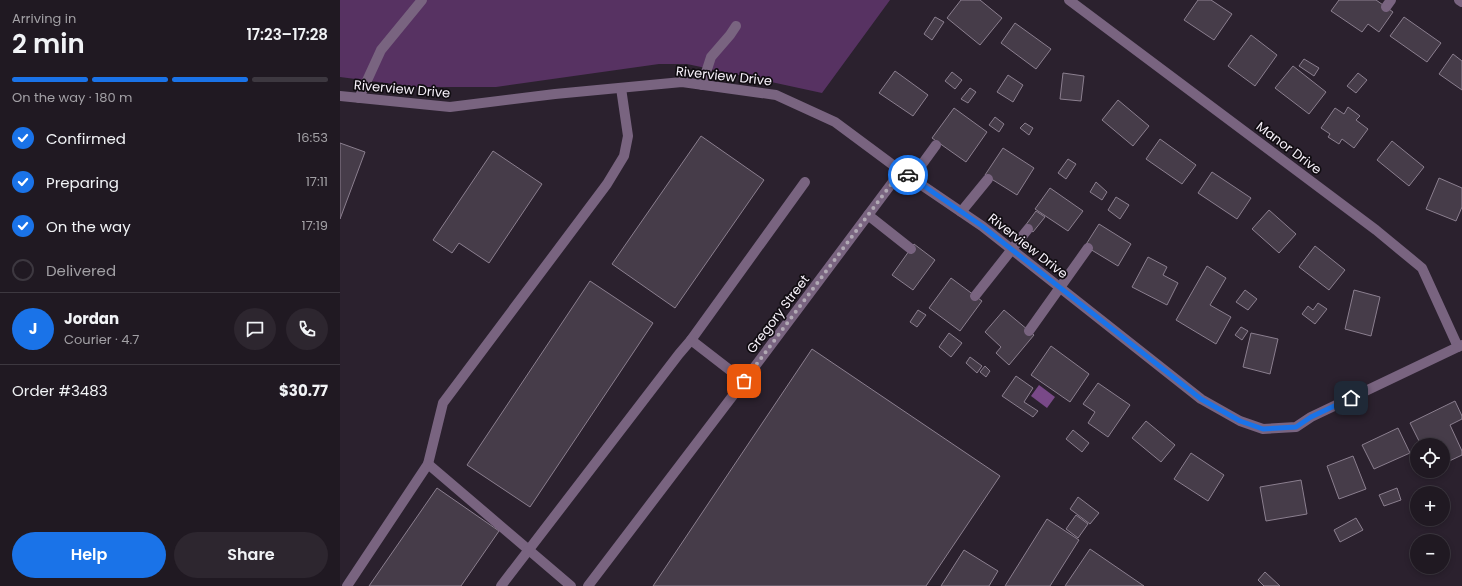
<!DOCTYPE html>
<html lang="en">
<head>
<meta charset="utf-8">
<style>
  :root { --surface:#201922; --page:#2d262f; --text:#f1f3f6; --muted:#a2a0a5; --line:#3d3840; --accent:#1a73e8 }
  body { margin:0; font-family:Poppins,sans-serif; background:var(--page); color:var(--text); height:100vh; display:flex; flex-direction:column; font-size:15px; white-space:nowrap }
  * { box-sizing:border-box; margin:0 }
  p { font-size:13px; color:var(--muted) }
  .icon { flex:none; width:22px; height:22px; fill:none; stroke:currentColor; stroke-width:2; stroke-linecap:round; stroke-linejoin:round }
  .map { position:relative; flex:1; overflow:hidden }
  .panel { display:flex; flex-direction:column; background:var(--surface); width:340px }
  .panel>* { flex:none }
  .buttons { position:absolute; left:1070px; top:438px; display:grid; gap:8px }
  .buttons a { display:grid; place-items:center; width:40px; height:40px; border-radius:50%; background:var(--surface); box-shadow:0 2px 6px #0003,0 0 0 1px var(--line); font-size:20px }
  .pin { position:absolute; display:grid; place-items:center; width:34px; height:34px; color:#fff; margin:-17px; border-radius:8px; box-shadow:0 2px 6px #0006 }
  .courier { position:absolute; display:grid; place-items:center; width:40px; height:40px; margin:-20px; border:3px solid #1a73e8; border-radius:50%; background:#fff; color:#222; box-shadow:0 1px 5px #0007 }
  .summary em { font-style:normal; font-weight:600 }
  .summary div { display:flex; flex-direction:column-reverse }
  .summary { display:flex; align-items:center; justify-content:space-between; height:68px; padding:0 12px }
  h1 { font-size:26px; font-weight:600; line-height:30px }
  .bar { display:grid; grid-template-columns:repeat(4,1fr); gap:6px 4px; align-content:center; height:48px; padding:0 12px }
  .bar i { height:5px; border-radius:3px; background:var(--line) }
  .bar .current { background:var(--accent) }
  .bar p { grid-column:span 4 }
  .line { display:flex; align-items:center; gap:10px; padding:0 12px; border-top:1px solid var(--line) }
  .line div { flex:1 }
  .round { display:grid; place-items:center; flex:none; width:42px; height:42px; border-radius:21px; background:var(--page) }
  ol { padding:0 12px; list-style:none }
  li { display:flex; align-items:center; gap:12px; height:44px }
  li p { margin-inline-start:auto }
  li .icon { padding:4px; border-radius:50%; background:var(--accent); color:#fff; stroke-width:4 }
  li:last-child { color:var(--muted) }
  li i { width:22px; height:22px; border:2px solid var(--line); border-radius:50% }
  .button { display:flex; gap:8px; margin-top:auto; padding:8px 12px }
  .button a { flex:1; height:46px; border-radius:24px; background:var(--accent); color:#fff; font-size:16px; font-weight:600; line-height:46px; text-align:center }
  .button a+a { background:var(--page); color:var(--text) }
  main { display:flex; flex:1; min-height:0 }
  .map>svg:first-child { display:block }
</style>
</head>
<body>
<main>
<section class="panel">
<div class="summary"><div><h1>2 min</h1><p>Arriving in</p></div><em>17:23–17:28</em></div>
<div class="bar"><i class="current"></i><i class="current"></i><i class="current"></i><i></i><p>On the way · 180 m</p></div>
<ol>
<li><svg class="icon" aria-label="check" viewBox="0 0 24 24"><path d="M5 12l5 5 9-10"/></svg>Confirmed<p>16:53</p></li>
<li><svg class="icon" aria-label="check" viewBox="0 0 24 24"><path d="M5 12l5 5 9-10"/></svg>Preparing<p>17:11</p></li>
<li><svg class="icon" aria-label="check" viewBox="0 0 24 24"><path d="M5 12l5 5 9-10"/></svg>On the way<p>17:19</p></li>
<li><i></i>Delivered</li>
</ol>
<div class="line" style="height:72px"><b class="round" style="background:var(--accent);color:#fff">J</b><div><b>Jordan</b><p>Courier · 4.7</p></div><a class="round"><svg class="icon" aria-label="chat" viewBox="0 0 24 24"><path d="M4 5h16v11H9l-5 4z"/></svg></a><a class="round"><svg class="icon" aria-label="phone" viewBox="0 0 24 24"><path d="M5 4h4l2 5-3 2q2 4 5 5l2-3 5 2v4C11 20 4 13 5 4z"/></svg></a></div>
<div class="line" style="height:52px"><div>Order #3483</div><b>$30.77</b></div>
<div class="button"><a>Help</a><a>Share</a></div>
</section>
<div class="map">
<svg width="1122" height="586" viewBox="0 0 1122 586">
  <rect width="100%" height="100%" fill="#2b212e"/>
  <polygon fill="#573262" points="0,0 550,0 482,93 347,64 319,64 156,87 77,87 0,77"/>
  <polygon fill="#794988" points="699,385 715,397 707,408 691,396"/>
  <g fill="#463c49" stroke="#8b7f8f">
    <polygon points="621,0 640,0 662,18 640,45 607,18"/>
    <polygon points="858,0 871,0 892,14 874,40 844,20"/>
    <polygon points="999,0 1036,0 1053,12 1039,32 1028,24 1022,32 991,11"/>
    <polygon points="595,17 604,22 592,40 584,34"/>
    <polygon points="1064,17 1101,43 1087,62 1050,36"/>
    <polygon points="675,23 711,49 696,69 661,43"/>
    <polygon points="911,35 937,55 915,86 888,66"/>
    <polygon points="1113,54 1122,61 1122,90 1099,74"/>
    <polygon points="964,59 979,68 974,76 959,66"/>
    <polygon points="953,66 986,92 969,114 935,88"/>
    <polygon points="555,71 588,95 573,116 539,93"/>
    <polygon points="612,72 622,80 615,89 605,81"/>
    <polygon points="723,73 744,76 741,101 720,99"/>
    <polygon points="1018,73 1027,80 1016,93 1007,86"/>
    <polygon points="668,75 683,85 673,102 657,92"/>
    <polygon points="630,88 636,92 628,103 621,99"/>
    <polygon points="778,100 809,126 793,146 762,120"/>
    <polygon points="1008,107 1020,116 1016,120 1028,129 1014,148 1002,139 999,144 988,137 990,134 981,128 995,108 1004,114"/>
    <polygon points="614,108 647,132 626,162 592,138"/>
    <polygon points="655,117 664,124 659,132 649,125"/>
    <polygon points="685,123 693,128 689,135 680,128"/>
    <polygon points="361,136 424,180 335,308 272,264"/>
    <polygon points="820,139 856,165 842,184 806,159"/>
    <polygon points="1052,141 1084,167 1069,186 1037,160"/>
    <polygon points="0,143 25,152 0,219"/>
    <polygon points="663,148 694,168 677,195 645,175"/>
    <polygon points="153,151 202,184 149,263 119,243 112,253 93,240"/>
    <polygon points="728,159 736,164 726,179 718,173"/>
    <polygon points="872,172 911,198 897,219 858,193"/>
    <polygon points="1099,178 1122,188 1122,207 1116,221 1086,209"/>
    <polygon points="756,182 767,192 762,200 750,192"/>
    <polygon points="710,188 743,211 728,231 695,209"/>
    <polygon points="776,197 789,205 780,219 768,210"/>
    <polygon points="929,210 956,234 939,253 912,229"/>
    <polygon points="696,211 705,217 693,232 685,226"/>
    <polygon points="759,224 791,244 778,266 745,246"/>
    <polygon points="574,244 595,260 573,290 552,275"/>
    <polygon points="975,246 1005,270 989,290 959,267"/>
    <polygon points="808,257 827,267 823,275 838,283 827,305 792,287"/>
    <polygon points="867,266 886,278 870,305 891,317 876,344 836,320"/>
    <polygon points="611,278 642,301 620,331 589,308"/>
    <polygon points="250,281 313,323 190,507 127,465"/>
    <polygon points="905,290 917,299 908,310 896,302"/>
    <polygon points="1014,290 1040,297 1031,336 1005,329"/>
    <polygon points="978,303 987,309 975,324 962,314 968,306 973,310"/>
    <polygon points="578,310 586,315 577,327 570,322"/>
    <polygon points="664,310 694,335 669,365 656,353 661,347 645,332"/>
    <polygon points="901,327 908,331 902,340 895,335"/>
    <polygon points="609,333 622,343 611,357 599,347"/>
    <polygon points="911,333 938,339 930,374 903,367"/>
    <polygon points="711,346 749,374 730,402 691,375"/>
    <polygon points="472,349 660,476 586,586 313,586"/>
    <polygon points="630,357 642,366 637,373 626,363"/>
    <polygon points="645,366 650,371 646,377 640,372"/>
    <polygon points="676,376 693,388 684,402 698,411 693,417 662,396"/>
    <polygon points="758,383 790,405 768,437 748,423 755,412 743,404"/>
    <polygon points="1115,401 1122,416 1122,419 1110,425 1122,451 1122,455 1103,464 1103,445 1081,445 1070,423"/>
    <polygon points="806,421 835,445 821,462 792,438"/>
    <polygon points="1058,428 1070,453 1034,469 1022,445"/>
    <polygon points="733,430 749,443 742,452 726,439"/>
    <polygon points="851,453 884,475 868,501 834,479"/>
    <polygon points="1013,456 1026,489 999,499 987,466"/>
    <polygon points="961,480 967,514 926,521 920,487"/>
    <polygon points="97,488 159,531 121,586 29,586"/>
    <polygon points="1057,488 1061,500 1044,506 1039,495"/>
    <polygon points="738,497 759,513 750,524 730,509"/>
    <polygon points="736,515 748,524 738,538 726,529"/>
    <polygon points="1016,518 1023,530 1000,542 994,530"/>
    <polygon points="707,519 739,540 710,586 665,586"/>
    <polygon points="750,549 804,586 725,586"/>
    <polygon points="624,550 658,571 649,586 601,586"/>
    <polygon points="925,572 940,586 924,586 918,580"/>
  </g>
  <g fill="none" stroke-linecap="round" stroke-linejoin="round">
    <g stroke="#796480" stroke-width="10">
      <polyline points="729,0 1036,230 1082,268 1118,347"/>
      <polyline points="1119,0 1122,2"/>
      <polyline points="1046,7 1051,0"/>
      <polyline points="362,85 371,57 390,35 396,26"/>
      <polyline points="0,96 110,107 215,94 342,82 436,95 495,122 561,171 642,226 861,399 900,421 923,429 956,427 971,417 1122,345"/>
      <polyline points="19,98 41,50 82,0"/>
      <polyline points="572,178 596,145"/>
      <polyline points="621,212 648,179"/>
      <polyline points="528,215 571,249"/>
      <polyline points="635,296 688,229"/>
      <polyline points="689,331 748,248"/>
      <polyline points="351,340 465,182"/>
      <polyline points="88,464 103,403 267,184 284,156 288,136 281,88"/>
      <polyline points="7,586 88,464 231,586"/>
      <polyline points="161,586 339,354 351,340 404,381"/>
      <polyline points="248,586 404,381 561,171"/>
    </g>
  </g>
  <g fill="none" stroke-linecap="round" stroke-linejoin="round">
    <polyline stroke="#b0a8b3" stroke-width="4" stroke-dasharray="0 7.2" points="404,381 561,171 568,175"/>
    <polyline stroke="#1a73e8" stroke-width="5" points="568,175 642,226 861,399 900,421 923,429 956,427 971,417 1011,398"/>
  </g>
  <g text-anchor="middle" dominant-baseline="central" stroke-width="3.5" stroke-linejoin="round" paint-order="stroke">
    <g font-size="13" fill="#f7f1fa" stroke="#110d12">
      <text transform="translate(384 76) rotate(6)">Riverview Drive</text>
      <text transform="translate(62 89) rotate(5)">Riverview Drive</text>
      <text transform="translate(949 148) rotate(37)">Manor Drive</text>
      <text transform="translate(688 246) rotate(38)">Riverview Drive</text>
      <text transform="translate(438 314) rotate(-53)">Gregory Street</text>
    </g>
  </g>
</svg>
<div class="buttons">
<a><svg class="icon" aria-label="locate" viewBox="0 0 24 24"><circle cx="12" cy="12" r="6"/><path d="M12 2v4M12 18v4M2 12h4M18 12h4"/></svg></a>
<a>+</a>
<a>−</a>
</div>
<div class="pin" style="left:404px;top:381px;background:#ea580c"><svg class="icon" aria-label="bag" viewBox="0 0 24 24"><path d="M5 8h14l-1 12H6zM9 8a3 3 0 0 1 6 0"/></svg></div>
<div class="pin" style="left:1011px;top:398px;background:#1f2937"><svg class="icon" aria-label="home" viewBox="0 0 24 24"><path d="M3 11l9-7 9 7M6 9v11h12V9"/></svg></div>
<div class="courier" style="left:568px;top:175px"><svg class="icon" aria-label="car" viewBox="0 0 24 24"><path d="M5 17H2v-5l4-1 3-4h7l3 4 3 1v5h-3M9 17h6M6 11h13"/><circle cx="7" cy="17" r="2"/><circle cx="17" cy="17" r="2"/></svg></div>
</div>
</main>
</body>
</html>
